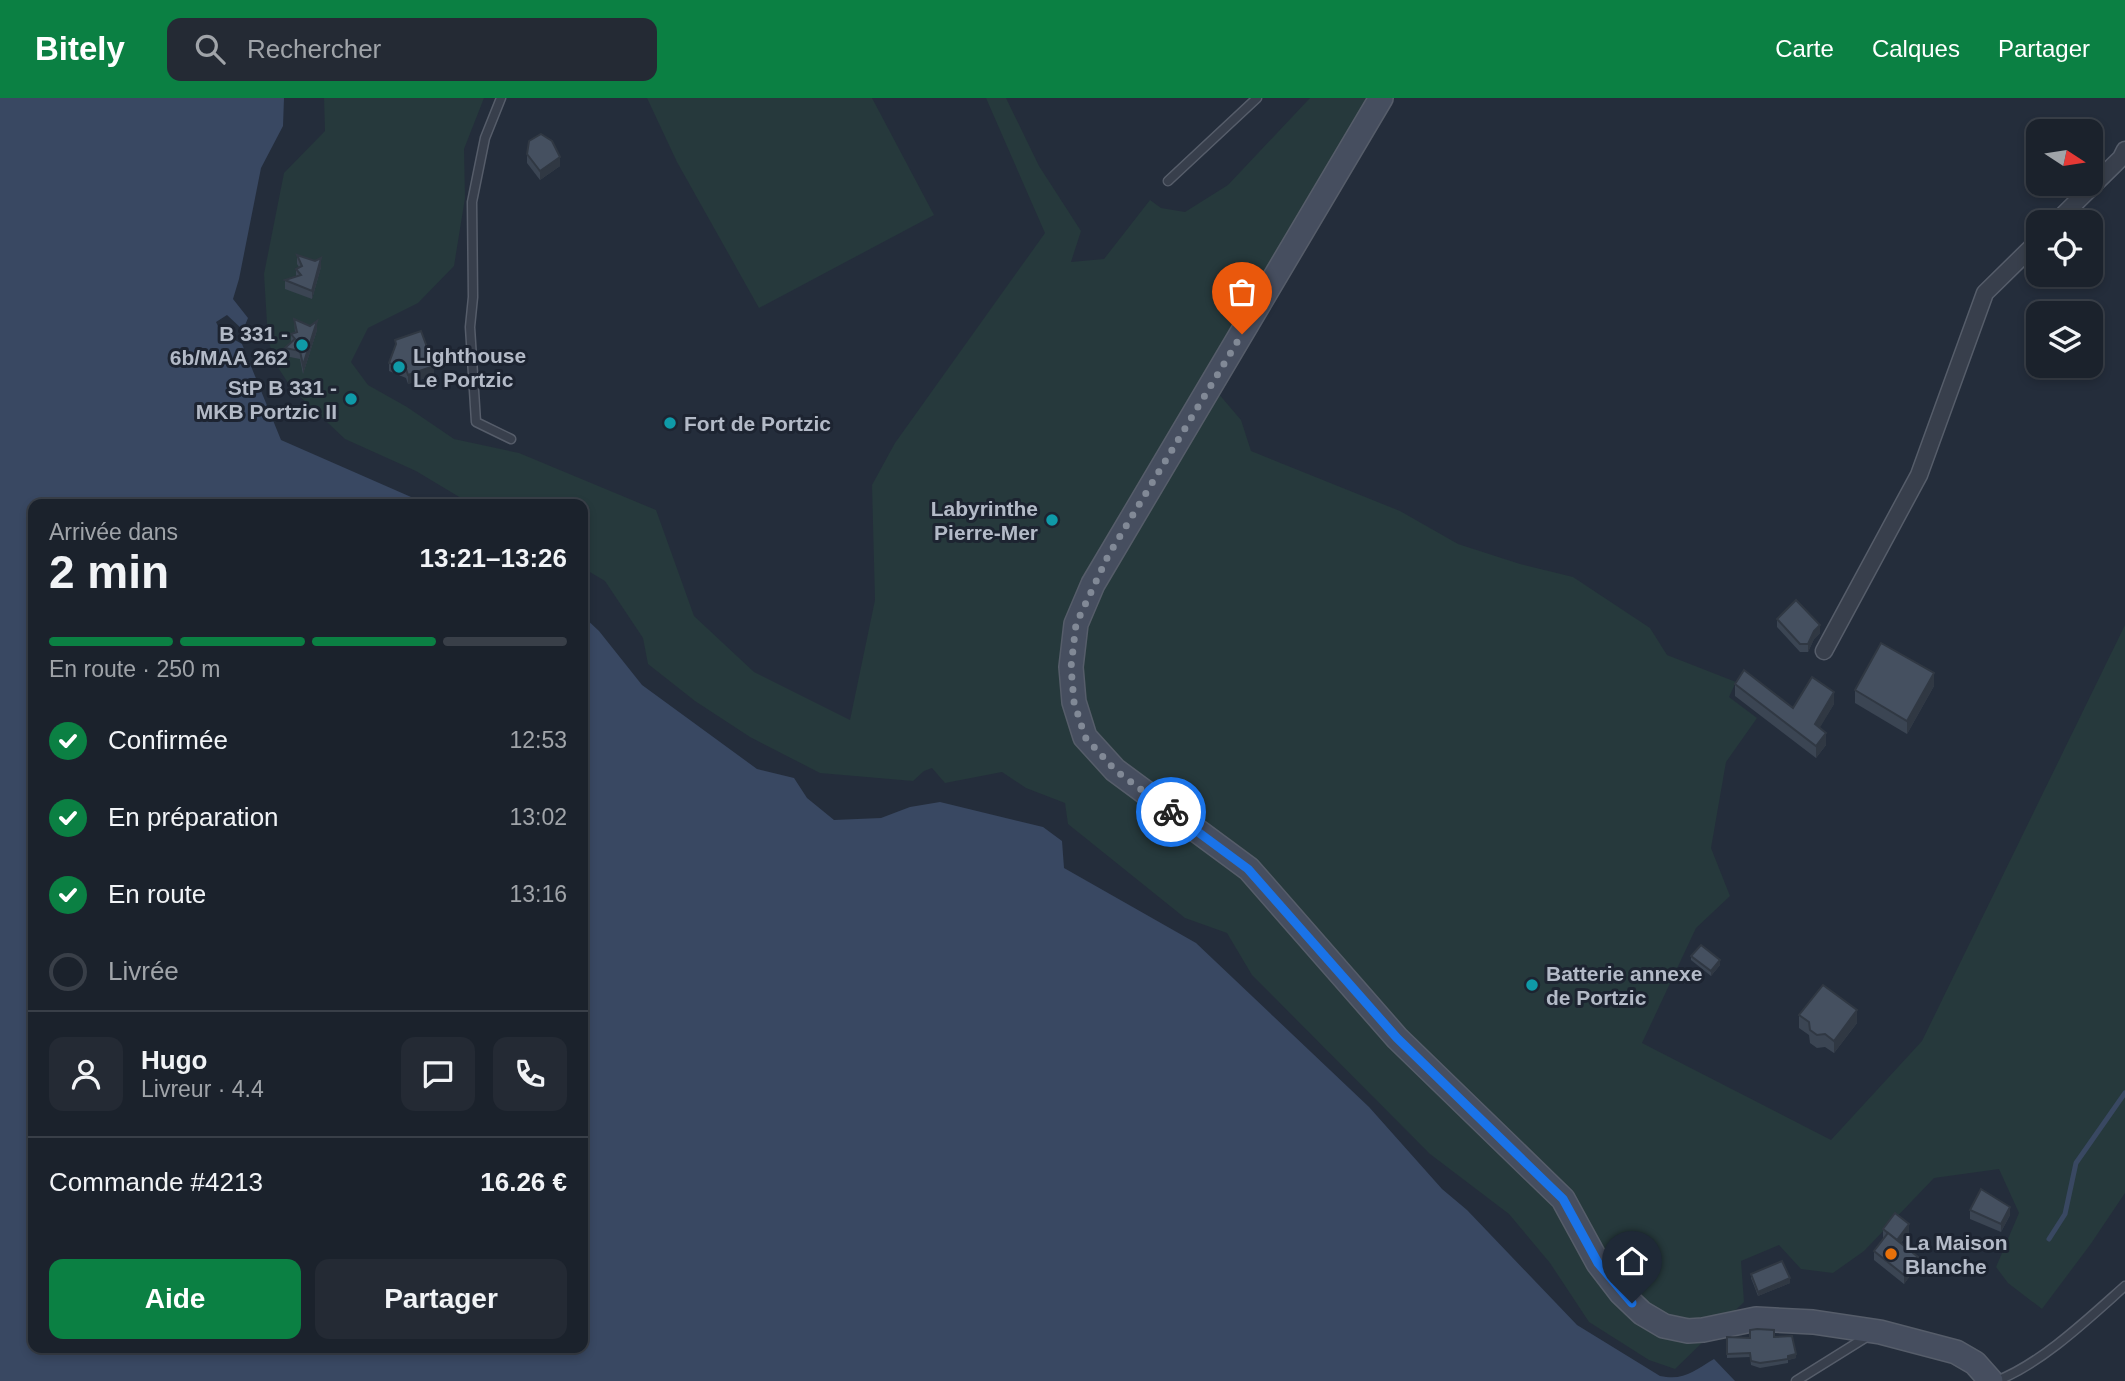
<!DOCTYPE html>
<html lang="fr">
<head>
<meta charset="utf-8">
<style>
  :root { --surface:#1b222c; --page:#242a34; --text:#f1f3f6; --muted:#a0a4a9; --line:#393f48; --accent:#0b8043 }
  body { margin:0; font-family:Helvetica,sans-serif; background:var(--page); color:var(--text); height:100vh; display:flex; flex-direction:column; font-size:26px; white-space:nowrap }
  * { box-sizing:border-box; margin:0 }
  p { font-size:23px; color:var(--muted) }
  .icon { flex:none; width:38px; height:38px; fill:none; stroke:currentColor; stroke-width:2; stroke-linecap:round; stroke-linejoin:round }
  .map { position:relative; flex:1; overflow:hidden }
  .sheet { position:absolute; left:28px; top:401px; width:560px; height:854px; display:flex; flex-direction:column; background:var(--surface); border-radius:14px; box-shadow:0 4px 10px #0003,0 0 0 2px var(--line) }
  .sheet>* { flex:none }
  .needle { width:46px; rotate:102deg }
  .buttons { position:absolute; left:2026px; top:21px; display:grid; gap:14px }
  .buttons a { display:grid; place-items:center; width:77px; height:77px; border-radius:14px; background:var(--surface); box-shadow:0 4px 10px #0003,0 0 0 2px var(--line); font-size:35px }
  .pin { position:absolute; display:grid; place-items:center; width:60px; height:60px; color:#fff; margin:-72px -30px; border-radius:50% 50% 50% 0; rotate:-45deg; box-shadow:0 0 7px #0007 }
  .pin .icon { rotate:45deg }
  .courier { position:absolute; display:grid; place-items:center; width:70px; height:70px; margin:-35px; border:5px solid #1a73e8; border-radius:50%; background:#fff; color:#222; box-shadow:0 2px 9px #0007 }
  .headline em { font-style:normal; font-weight:700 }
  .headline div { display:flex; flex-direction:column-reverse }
  .headline { display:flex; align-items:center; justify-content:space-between; height:119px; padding:0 21px }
  h1 { font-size:46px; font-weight:700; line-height:52px }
  .bar { display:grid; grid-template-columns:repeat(4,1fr); gap:10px 7px; align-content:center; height:84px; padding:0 21px }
  .bar i { height:9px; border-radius:5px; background:var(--line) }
  .bar .selected { background:var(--accent) }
  .bar p { grid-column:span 4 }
  .line { display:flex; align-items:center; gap:18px; padding:0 21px; border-top:2px solid var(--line) }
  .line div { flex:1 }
  .round { display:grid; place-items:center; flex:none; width:74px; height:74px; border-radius:14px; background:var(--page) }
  ol { padding:0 21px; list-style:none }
  li { display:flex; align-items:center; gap:21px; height:77px }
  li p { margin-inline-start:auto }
  li .icon { padding:7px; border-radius:50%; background:var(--accent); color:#fff; stroke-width:4 }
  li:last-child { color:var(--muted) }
  li i { width:38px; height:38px; border:4px solid var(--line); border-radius:50% }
  .action { display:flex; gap:14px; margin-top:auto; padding:14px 21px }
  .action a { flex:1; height:80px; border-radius:14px; background:var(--accent); color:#fff; font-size:28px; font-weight:700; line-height:80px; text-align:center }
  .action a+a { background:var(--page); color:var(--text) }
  header { display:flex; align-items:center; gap:42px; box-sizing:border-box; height:98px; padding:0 35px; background:var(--accent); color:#fff }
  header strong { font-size:33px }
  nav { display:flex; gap:38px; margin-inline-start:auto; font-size:24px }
  .search { width:490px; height:63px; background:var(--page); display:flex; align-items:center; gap:18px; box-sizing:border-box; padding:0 24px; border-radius:14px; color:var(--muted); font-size:26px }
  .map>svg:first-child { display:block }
</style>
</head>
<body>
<header>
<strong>Bitely</strong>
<div class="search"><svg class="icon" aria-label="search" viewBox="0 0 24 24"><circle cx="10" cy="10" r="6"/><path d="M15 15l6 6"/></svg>Rechercher</div>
<nav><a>Carte</a><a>Calques</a><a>Partager</a></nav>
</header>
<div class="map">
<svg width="2125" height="1283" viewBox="0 0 2125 1283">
  <rect width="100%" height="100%" fill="#242d3b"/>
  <g fill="#26393c">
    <polygon points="324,0 484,0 464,51 465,100 454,168 418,205 368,230 351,264 368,287 407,309 454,341 519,355 656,412 694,518 754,574 850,622 875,502 872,387 895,345 1045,135 986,0 1006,0 1039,68 1081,133 1071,164 1104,161 1150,102 1161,110 1185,114 1228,87 1310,0 1368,0 1206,281 1241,322 1251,353 1400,413 1458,446 1520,466 1573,479 1650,530 1667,557 1736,584 1729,599 1757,620 1726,664 1711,750 1730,798 1696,830 1642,945 1831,1042 1922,943 2125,527 2125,1095 2090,1147 2042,1211 2008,1185 1996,1169 2019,1115 1999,1071 1934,1080 1864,1153 1833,1175 1801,1171 1779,1147 1741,1163 1744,1204 1675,1271 1649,1262 1589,1224 1550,1165 1509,1116 1430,1056 1252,877 1227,835 1185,820 1068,726 1065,705 1026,690 1002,674 945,685 932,670 924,673 913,683 820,675 750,639 695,603 648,566 643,540 605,483 583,470 583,406 471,406 416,373 345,341 292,291 277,268 268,242 264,176 284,75 325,33"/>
    <polygon points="647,0 872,0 934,117 759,210 677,64"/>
  </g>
  <path fill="#394862" d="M0,0h284l-1,28 -22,42 -22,111 -6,20 15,19 -5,12 -16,-15 -11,7 5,10 21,12 39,96 146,64h-394v844h550v-732l16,15 43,54 115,84 37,9 13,20 27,22 47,-2 29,-11 30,-5 103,25 19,14 2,27 132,75 173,164 73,82 25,21 110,115 83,51c24,5 34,-5 54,-17l21,22h-1735z"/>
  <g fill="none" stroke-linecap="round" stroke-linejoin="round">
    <polyline stroke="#394862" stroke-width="5" points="2049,1141 2065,1116 2076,1065 2125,995"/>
    <defs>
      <g id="lane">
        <polyline points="501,0 485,40 472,104 473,199 470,229 476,324 511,341"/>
        <polyline points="1168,83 1257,0"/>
        <polyline points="1796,1283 1868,1238"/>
        <path d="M1996,1283c45,-17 93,-63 129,-95"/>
      </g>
      <g id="street">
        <polyline points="2056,124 2121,60 2125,52"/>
        <polyline points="1824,553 1919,377 1985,195 2039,142"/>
      </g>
      <polyline id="secondary" points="1381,0 1093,486 1076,526 1071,569 1074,604 1085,639 1115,672 1249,771 1397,940 1563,1101 1598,1165 1621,1195 1642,1215 1664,1228 1688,1233 1703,1232 1756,1221 1813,1224 1880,1234 1956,1254 1975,1265 1991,1283"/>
    </defs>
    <use href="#lane" stroke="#565d6a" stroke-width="11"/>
    <use href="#street" stroke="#565d6a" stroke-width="19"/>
    <use href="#secondary" stroke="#565d6a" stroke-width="26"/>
    <use href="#lane" stroke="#383f4c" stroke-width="8"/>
    <use href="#street" stroke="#383f4c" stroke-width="16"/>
    <use href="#secondary" stroke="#464e5f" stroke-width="23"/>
  </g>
  <g fill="#3b4553">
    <polygon points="527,56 560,68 540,82 527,65"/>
    <polygon points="297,157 321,169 312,201 285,191 285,182 296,179 296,171 299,169 297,166"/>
    <polygon points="294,221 317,232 303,276 300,261 285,258 285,250 291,244 291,236 295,235"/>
    <polygon points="395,242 434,277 408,286 406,280 389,273 389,265 395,250"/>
    <polygon points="1777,521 1820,535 1814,541 1808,554 1800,554 1777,529"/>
    <polygon points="1735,586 1793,610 1834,606 1819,630 1826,647 1816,660 1735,598"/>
    <polygon points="1934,588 1907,636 1855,605 1855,592"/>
    <polygon points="1691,858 1720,867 1711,878 1691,862"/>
    <polygon points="1799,917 1857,925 1834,955 1825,949 1817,950 1810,945 1809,937 1799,930"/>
    <polygon points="1970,1112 2010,1117 2001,1134 1970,1121"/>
    <polygon points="1883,1131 1909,1134 1901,1145 1918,1167 1904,1186 1874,1162 1874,1153 1884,1140 1883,1140"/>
    <polygon points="1751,1176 1790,1185 1758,1198 1751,1180"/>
    <polygon points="1727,1239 1750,1240 1774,1239 1796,1260 1788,1262 1788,1265 1760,1270 1751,1267 1750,1259 1727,1260"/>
  </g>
  <g fill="#303843">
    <polygon points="560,59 560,68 540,82 540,73"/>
    <polygon points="321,160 321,169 312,201 312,193"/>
    <polygon points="317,223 317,232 303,276 303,267"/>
    <polygon points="434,268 434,277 408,286 408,277"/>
    <polygon points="1820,527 1820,535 1814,541 1808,554 1808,546 1814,533"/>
    <polygon points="1934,575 1934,588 1907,636 1907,623"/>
    <polygon points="1834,594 1834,606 1815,638 1815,626"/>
    <polygon points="1826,635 1826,647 1816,660 1816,648"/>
    <polygon points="1720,862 1720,867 1711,878 1711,873"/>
    <polygon points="1857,912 1857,925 1834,955 1834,943"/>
    <polygon points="2010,1109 2010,1117 2001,1134 2001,1126"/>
    <polygon points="1909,1126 1909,1134 1897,1150 1897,1142"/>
    <polygon points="1918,1159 1918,1167 1904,1186 1904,1177"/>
    <polygon points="1790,1180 1790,1185 1758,1198 1758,1194"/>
    <polygon points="1796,1256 1796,1260 1788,1262 1788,1258"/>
  </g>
  <g fill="#455060" stroke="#303843" stroke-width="2">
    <polygon points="541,36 552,43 560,59 540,73 527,56 529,43"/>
    <polygon points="297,157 315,163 321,160 312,193 285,182 301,177 296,171 302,168"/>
    <polygon points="294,221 310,228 317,223 303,267 300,253 285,250 295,241 291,236 297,234"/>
    <polygon points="421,233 434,268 408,277 406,271 389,265 396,246 395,242"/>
    <polygon points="1796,502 1820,527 1814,533 1808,546 1800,546 1777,521"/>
    <polygon points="1881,545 1934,575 1907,623 1855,592"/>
    <polygon points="1744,572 1793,610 1812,579 1834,594 1815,626 1826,635 1816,648 1735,586"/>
    <polygon points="1701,847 1720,862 1711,873 1691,858"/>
    <polygon points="1823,887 1857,912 1834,943 1825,936 1817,937 1810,932 1809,924 1799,917"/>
    <polygon points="1981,1091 2010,1109 2001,1126 1970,1112"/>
    <polygon points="1895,1115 1909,1126 1897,1142 1883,1131"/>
    <polygon points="1888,1135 1918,1159 1904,1177 1874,1153"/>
    <polygon points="1782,1163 1790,1180 1758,1194 1751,1176"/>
    <polygon points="1757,1231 1774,1232 1774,1239 1792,1238 1796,1256 1788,1258 1788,1261 1760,1265 1751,1263 1750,1255 1727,1256 1727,1239 1750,1240 1750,1232"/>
  </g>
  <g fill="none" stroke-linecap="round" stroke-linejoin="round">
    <polyline stroke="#818996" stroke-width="7" stroke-dasharray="0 12.6" points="1171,714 1115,672 1085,639 1074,604 1071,569 1076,526 1108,458 1242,236"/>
    <polyline stroke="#1a73e8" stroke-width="9" points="1171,714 1248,771 1397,940 1563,1101 1598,1165 1632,1205"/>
  </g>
  <g fill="#0f9aa8" stroke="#1d2431" stroke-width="2.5">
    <circle cx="302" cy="247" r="7"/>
    <circle cx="399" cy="269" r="7"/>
    <circle cx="351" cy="301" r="7"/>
    <circle cx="670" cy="325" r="7"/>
    <circle cx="1052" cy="422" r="7"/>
    <circle cx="1532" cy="887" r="7"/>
  </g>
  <circle fill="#e8710a" stroke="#1d2431" stroke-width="2.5" cx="1891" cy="1156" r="7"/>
  <g text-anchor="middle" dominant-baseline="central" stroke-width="6" stroke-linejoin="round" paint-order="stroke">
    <g font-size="21" font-weight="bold" fill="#b3bac7" stroke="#1d2431" text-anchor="start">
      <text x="288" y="235" text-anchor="end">B 331 -<tspan x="288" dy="24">6b/MAA 262</tspan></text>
      <text x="413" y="257">Lighthouse<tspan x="413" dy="24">Le Portzic</tspan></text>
      <text x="337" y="289" text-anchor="end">StP B 331 -<tspan x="337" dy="24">MKB Portzic II</tspan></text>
      <text x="684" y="325">Fort de Portzic</text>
      <text x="1038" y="410" text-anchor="end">Labyrinthe<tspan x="1038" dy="24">Pierre-Mer</tspan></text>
      <text x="1546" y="875">Batterie annexe<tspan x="1546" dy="24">de Portzic</tspan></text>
      <text x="1905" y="1144">La Maison<tspan x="1905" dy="24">Blanche</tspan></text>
    </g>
  </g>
</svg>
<div class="buttons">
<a><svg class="needle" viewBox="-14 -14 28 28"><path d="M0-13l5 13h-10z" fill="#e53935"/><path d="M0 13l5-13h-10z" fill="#a0a4a9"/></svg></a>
<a><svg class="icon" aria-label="locate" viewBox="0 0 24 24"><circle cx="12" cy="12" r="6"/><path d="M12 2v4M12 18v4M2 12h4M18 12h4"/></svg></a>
<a><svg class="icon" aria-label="layers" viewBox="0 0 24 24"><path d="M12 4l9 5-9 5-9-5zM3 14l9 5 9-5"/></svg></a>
</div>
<div class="pin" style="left:1242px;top:236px;background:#ea580c"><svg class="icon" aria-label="bag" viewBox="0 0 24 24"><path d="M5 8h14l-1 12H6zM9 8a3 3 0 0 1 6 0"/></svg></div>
<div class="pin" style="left:1632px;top:1205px;background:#1f2937"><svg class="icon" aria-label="home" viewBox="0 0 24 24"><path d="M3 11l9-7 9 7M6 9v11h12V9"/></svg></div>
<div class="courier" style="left:1171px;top:714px"><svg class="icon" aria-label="bike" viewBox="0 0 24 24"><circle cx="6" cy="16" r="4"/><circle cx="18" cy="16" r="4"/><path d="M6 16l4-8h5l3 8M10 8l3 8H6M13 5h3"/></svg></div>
<section class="sheet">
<div class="headline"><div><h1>2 min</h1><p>Arrivée dans</p></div><em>13:21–13:26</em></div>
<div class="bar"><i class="selected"></i><i class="selected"></i><i class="selected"></i><i></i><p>En route · 250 m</p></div>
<ol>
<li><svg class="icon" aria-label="check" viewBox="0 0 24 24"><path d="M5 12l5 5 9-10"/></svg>Confirmée<p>12:53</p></li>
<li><svg class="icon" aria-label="check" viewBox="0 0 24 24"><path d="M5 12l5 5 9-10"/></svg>En préparation<p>13:02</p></li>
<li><svg class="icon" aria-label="check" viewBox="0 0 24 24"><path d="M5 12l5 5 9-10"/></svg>En route<p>13:16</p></li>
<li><i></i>Livrée</li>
</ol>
<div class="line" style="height:126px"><a class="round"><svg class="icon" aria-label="person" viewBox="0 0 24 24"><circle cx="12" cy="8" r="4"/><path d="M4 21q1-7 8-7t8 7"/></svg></a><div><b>Hugo</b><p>Livreur · 4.4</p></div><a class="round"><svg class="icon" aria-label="chat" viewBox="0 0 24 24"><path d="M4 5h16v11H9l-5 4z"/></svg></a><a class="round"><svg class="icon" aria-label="phone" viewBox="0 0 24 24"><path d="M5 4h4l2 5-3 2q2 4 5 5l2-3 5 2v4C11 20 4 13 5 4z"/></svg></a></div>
<div class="line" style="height:91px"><div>Commande #4213</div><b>16.26 €</b></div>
<div class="action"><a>Aide</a><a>Partager</a></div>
</section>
</div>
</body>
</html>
